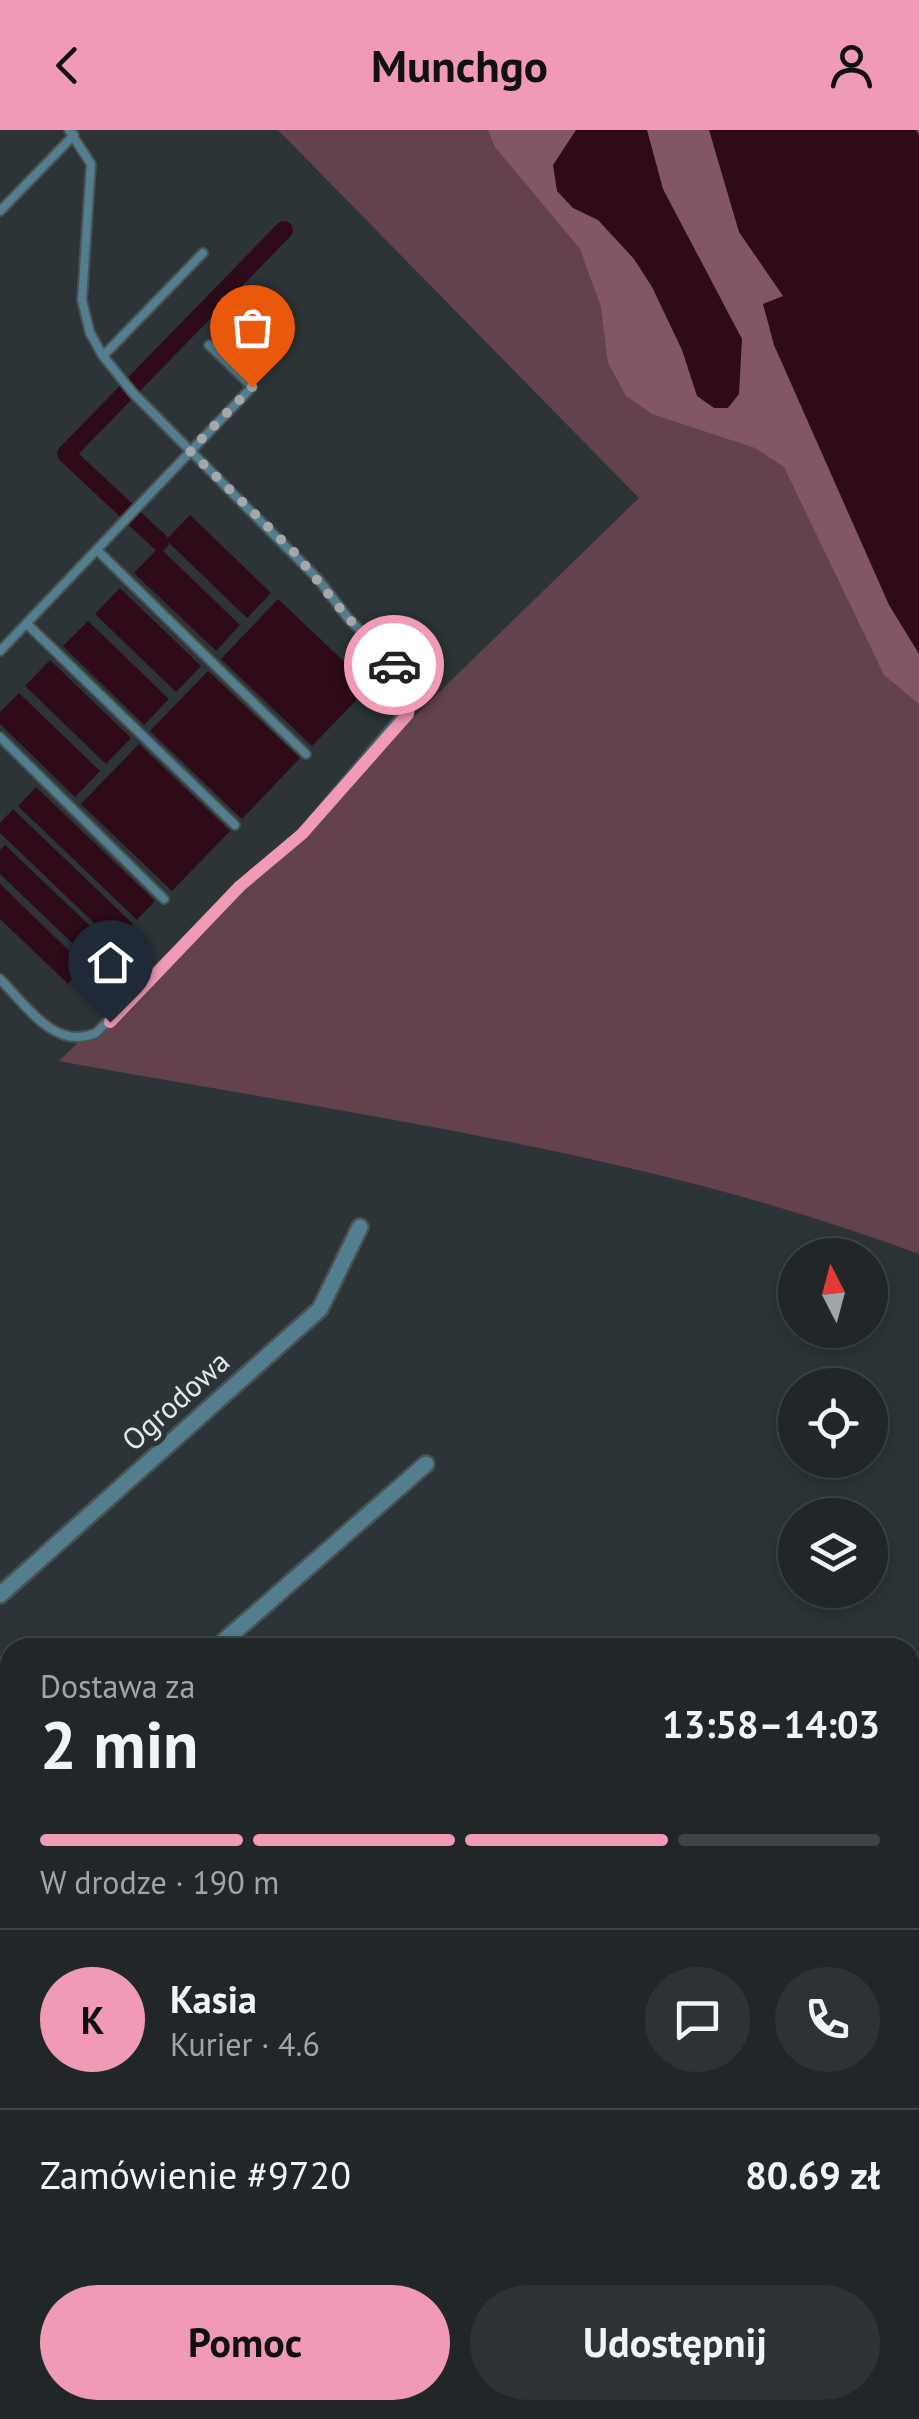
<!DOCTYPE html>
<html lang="pl">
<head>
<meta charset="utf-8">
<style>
  :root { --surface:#212729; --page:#2d3335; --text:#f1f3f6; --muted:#a2a5a8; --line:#3e4446; --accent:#f09ab5 }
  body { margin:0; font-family:"PT Sans",sans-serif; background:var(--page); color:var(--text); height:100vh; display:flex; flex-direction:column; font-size:38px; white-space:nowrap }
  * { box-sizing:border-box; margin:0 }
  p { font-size:32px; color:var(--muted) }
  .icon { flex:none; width:55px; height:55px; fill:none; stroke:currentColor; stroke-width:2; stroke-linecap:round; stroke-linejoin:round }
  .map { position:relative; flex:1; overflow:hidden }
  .panel { position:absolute; left:0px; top:1508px; width:920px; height:782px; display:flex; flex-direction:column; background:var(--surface); border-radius:30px 30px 0 0; box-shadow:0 5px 15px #0003,0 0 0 2px var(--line) }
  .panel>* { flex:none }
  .needle { width:65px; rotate:354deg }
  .tools { position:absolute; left:778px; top:1108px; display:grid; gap:20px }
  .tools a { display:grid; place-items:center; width:110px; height:110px; border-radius:50%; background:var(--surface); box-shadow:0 5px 15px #0003,0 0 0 2px var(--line); font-size:50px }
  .pin { position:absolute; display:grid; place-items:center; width:85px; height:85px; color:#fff; margin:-102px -42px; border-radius:50% 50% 50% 0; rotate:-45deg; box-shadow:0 0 10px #0007 }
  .pin .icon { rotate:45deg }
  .courier { position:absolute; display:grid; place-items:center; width:100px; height:100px; margin:-50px; border:8px solid #f09ab5; border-radius:50%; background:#fff; color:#222; box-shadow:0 2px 12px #0007 }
  .head em { font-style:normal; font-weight:700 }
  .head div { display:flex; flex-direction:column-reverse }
  .head { display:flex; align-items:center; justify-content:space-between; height:170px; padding:0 40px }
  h1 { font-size:65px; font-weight:700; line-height:75px }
  .bar { display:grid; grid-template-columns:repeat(4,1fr); gap:15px 10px; align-content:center; height:120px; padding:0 40px }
  .bar i { height:12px; border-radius:8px; background:var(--line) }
  .bar .active { background:var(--accent) }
  .bar p { grid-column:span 4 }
  .line { display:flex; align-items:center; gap:25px; padding:0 40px; border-top:2px solid var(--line) }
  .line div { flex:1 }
  .round { display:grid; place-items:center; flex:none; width:105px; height:105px; border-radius:52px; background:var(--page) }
  .cta { display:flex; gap:20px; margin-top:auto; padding:20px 40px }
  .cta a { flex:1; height:115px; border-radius:60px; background:var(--accent); color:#111; font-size:40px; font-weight:700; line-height:115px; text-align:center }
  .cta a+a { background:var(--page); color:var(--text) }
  header { display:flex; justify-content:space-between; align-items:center; height:130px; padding:0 40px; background:var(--accent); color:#111; font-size:45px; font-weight:700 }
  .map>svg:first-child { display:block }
</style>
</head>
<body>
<header><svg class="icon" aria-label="back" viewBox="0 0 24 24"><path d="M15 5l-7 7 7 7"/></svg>Munchgo<svg class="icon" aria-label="person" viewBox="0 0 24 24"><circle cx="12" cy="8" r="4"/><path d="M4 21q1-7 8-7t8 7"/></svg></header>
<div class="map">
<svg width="919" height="2289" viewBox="0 0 919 2289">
  <rect width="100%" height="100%" fill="#2c3437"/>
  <g fill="#64424d">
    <path d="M278,0h641v1124c-275,-103 -572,-140 -860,-193l580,-563z"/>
    <polygon points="919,1799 919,1977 910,1972 910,1807"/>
  </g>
  <g fill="#825663">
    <polygon points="488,0 751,0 919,343 919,574 884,545 784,337 755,318 652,284 626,266 608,233 601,177 580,119 495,17"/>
    <polygon points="0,1662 10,1667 10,2213 0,2208"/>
    <polygon points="910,2114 919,2118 919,2289 157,2289 140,2280 910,2280"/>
  </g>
  <g fill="#2f0b19">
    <polygon points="576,0 647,0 663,59 742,209 739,264 728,278 714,278 697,266 682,220 652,157 634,129 598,90 573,78 557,61 553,35"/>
    <polygon points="709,0 916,0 919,6 919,524 889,475 774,215 763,174 783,166 739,102"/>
    <polygon points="190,385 271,463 247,488 166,410"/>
    <polygon points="159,417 240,495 216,521 134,443"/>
    <polygon points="120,458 201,536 176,562 95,484"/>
    <polygon points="278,469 370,556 312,616 221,529"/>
    <polygon points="88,491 169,569 144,595 63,516"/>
    <polygon points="50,530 131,608 106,634 25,556"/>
    <polygon points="208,541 300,628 242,689 150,601"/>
    <polygon points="19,563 100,641 75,667 0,594 0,582"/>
    <polygon points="139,614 230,701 172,761 81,674"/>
    <polygon points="36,657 155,771 137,790 18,676"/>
    <polygon points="13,679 133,794 115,813 0,703 0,693"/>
    <polygon points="5,715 107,812 90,830 0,744 0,720"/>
    <polygon points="0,754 85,836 68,854 0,789"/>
  </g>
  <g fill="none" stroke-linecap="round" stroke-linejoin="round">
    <g stroke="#2f0b19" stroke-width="18">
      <polyline points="125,379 66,324 284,100"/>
      <polyline points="134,388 160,412"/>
    </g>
    <defs>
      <g id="service">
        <polyline points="0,81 74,5"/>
        <polyline points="103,226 203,123"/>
        <polyline points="97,420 306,624"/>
        <polyline points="27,494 235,695"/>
        <polyline points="0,521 252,257 209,215"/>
        <polyline points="0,607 164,769"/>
        <path d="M0,849c26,26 55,72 96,54l145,-147 61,-52 111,-132 -12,-30 -53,-54 -30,-39 -185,-186 -30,-37 -13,-23 -8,-33 9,-136 -22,-34"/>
      </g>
      <g id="minor">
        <polyline points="0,1465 320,1179 360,1097"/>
        <polyline points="216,1518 426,1334"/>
      </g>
      <g id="primary">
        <polyline points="0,1568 10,1573"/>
        <polyline points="0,1606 10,1611"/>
        <polyline points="910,2022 919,2026"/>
        <polyline points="910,2059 919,2064"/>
      </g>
    </defs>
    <use href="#service" stroke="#495154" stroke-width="12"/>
    <use href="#minor" stroke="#495154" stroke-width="20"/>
    <use href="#primary" stroke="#495154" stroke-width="28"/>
    <use href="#service" stroke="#527e8e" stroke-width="8"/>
    <use href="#minor" stroke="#527e8e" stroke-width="15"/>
    <use href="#primary" stroke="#67c9ea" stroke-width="22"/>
  </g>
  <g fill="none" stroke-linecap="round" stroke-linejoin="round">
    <polyline stroke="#a3a9ab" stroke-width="10" stroke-dasharray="0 18" points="252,257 190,321 294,422 348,488 394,535"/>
    <polyline stroke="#f09ab5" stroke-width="12" points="110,892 240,756 302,704 408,584 412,563 394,535"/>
  </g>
  <g text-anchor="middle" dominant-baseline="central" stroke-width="10" stroke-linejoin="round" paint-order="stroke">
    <g font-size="30" fill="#e3e8ea" stroke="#2c3437">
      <text transform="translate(175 1270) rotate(-42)">Ogrodowa</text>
    </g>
  </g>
</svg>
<div class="tools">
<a><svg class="needle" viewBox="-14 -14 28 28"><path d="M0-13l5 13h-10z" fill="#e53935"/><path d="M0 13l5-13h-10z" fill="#a2a5a8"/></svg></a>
<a><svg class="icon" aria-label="locate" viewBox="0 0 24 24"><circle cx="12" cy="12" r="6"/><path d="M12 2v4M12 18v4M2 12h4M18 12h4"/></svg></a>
<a><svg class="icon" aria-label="layers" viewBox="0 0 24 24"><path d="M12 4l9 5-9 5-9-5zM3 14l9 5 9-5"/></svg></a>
</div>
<div class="pin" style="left:252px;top:257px;background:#ea580c"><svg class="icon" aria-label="bag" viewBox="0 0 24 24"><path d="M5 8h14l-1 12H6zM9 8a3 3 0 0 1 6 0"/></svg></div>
<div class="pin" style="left:110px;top:892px;background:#1f2937"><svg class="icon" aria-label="home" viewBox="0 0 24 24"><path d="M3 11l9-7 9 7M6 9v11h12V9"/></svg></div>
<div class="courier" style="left:394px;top:535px"><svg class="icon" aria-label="car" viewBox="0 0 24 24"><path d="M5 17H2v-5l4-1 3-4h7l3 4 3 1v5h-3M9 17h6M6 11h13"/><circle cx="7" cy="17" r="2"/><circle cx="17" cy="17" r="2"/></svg></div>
<section class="panel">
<div class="head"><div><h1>2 min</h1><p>Dostawa za</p></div><em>13:58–14:03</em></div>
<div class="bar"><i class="active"></i><i class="active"></i><i class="active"></i><i></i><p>W drodze · 190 m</p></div>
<div class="line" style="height:180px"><b class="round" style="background:var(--accent);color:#111">K</b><div><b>Kasia</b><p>Kurier · 4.6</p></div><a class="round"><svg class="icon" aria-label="chat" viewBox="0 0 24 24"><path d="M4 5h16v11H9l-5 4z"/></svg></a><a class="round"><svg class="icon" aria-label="phone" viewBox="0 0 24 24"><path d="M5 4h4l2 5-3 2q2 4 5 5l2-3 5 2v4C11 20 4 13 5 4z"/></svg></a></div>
<div class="line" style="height:130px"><div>Zamówienie #9720</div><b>80.69 zł</b></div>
<div class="cta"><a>Pomoc</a><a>Udostępnij</a></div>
</section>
</div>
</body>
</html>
